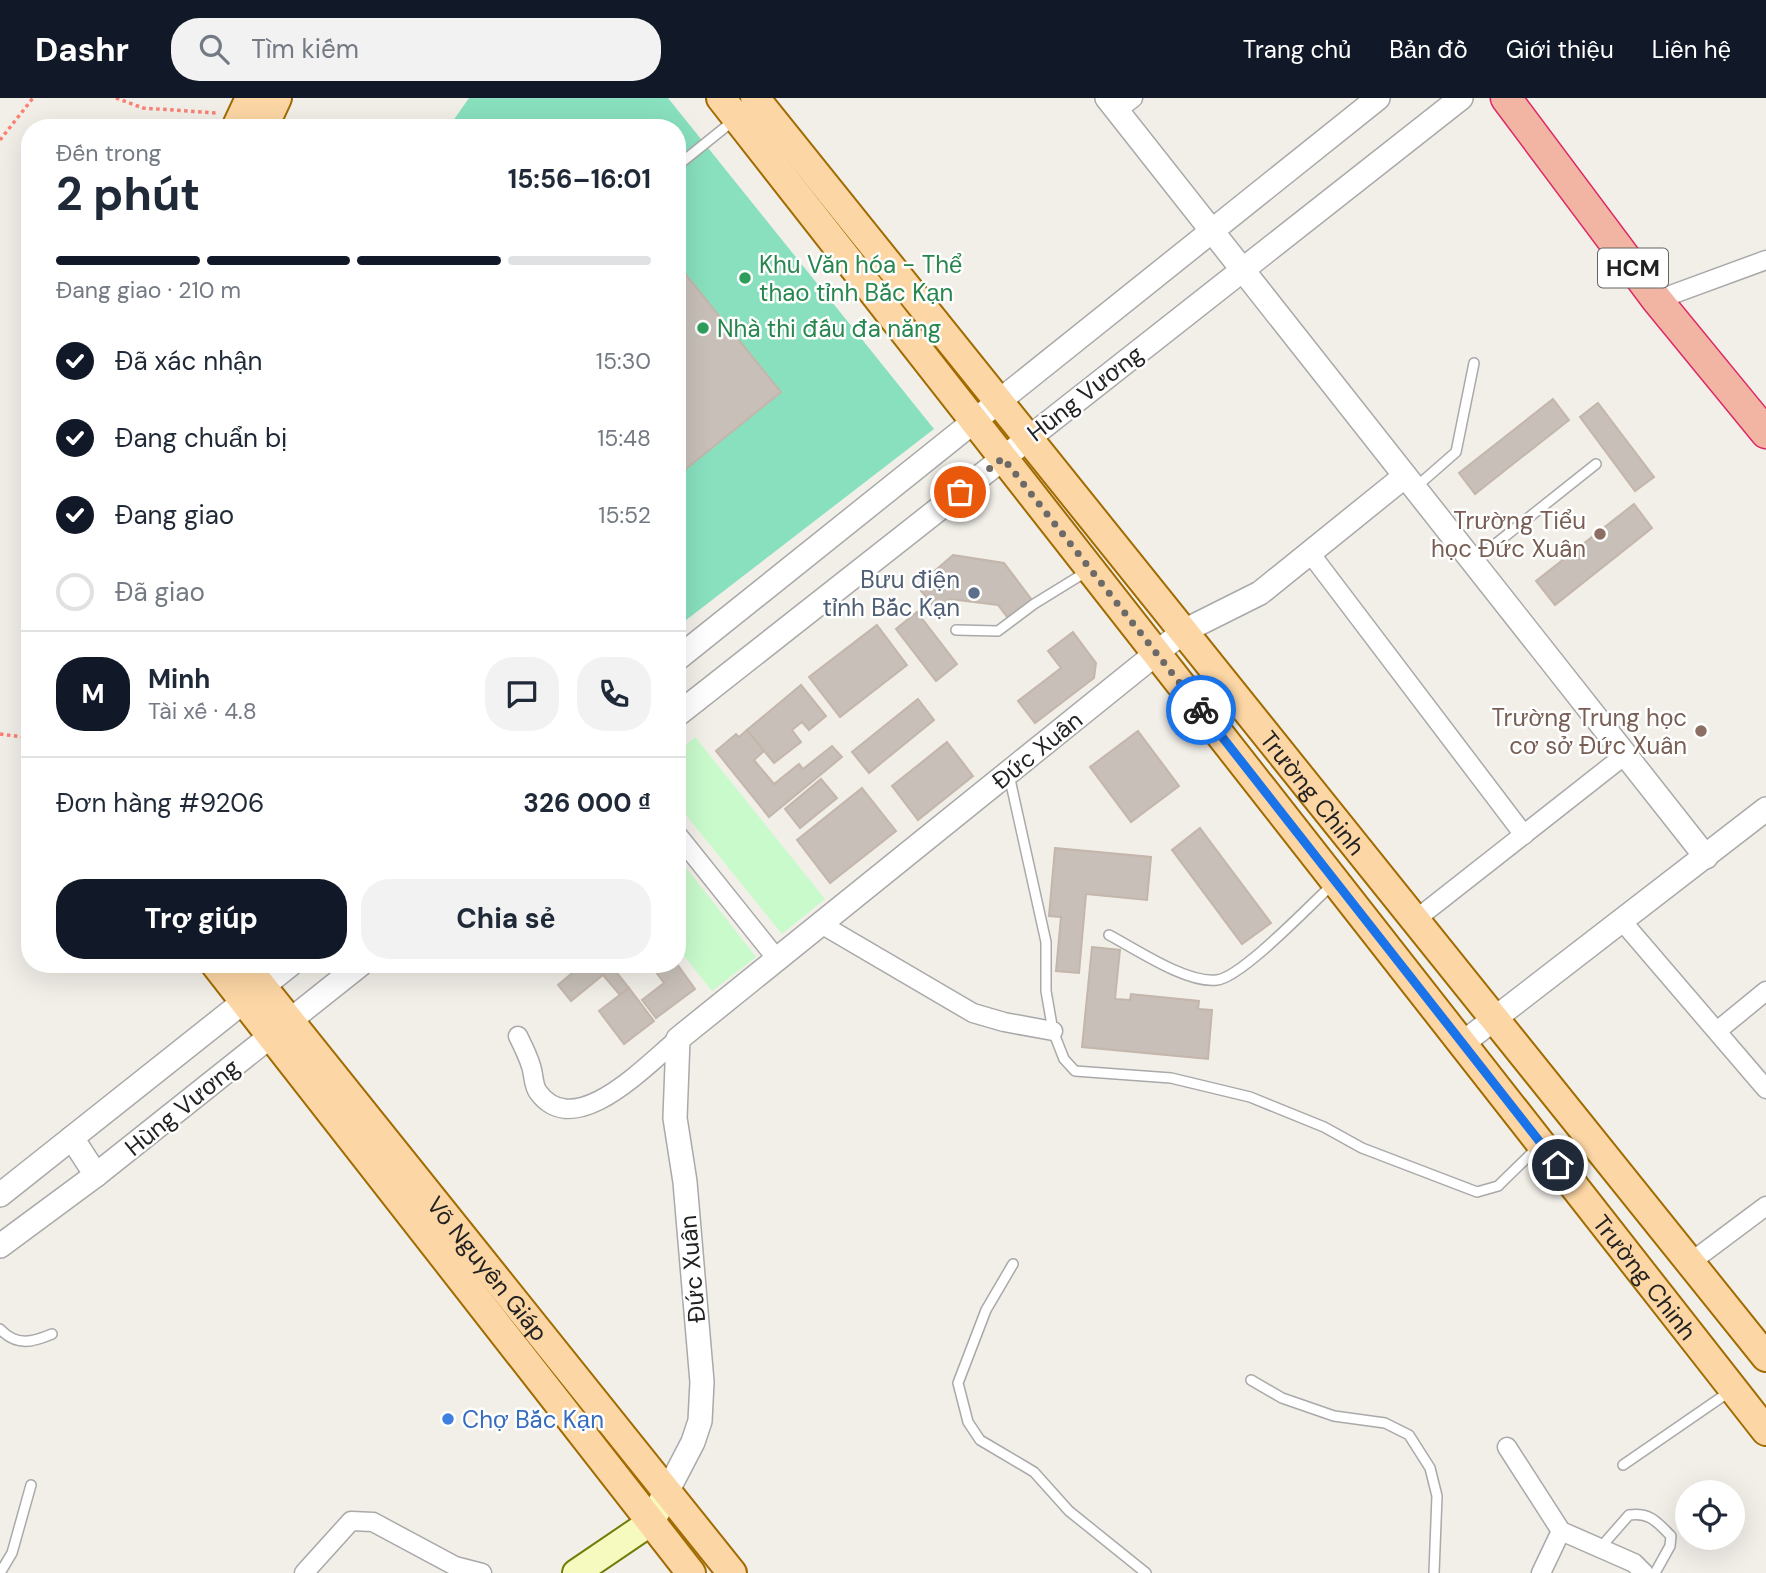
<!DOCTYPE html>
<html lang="vi">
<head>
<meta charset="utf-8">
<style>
  :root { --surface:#fff; --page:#f2f2f3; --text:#1f2937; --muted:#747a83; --line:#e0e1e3; --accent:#111827 }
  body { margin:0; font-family:"DM Sans",sans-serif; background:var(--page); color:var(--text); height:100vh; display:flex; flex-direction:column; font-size:26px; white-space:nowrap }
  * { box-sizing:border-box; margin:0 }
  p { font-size:23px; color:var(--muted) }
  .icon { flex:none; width:38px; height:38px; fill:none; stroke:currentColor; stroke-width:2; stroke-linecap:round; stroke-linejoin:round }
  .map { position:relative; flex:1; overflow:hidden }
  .side { position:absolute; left:21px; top:21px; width:665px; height:854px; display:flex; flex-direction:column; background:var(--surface); border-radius:28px; box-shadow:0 7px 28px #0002 }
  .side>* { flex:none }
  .buttons { position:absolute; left:1675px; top:1382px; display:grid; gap:14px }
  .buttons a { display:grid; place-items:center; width:70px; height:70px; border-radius:50%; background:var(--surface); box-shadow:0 7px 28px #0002; font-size:35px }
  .pin { position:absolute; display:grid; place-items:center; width:60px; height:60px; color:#fff; margin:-30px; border:4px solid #fff; border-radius:50%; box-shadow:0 2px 7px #0007 }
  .courier { position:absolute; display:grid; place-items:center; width:70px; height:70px; margin:-35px; border:5px solid #1a73e8; border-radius:50%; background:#fff; color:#222; box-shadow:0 2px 9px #0007 }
  .summary em { font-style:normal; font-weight:700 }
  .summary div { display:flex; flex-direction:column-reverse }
  .summary { display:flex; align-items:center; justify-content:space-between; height:119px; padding:0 35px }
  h1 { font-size:46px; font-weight:700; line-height:52px }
  .bar { display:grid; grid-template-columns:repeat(4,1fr); gap:10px 7px; align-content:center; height:84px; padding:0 35px }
  .bar i { height:9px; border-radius:5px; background:var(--line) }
  .bar .on { background:var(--accent) }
  .bar p { grid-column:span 4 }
  .line { display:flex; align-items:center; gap:18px; padding:0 35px; border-top:2px solid var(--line) }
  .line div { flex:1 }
  .round { display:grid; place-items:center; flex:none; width:74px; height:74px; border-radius:28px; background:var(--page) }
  ol { padding:0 35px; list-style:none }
  li { display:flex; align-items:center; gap:21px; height:77px }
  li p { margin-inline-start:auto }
  li .icon { padding:7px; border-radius:50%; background:var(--accent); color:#fff; stroke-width:4 }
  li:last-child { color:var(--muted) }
  li i { width:38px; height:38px; border:4px solid var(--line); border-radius:50% }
  .button { display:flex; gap:14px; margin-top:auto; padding:14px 35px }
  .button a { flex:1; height:80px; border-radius:28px; background:var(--accent); color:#fff; font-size:28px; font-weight:700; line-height:80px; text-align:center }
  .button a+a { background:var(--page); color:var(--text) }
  header { display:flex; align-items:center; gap:42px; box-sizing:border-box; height:98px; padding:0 35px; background:var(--accent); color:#fff }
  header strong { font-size:33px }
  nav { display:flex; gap:38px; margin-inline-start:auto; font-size:24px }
  .search { width:490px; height:63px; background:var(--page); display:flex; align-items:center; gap:18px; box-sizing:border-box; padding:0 24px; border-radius:28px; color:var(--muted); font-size:26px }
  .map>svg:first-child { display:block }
</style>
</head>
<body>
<header>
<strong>Dashr</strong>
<div class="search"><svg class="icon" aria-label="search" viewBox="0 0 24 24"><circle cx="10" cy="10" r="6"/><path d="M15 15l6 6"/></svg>Tìm kiếm</div>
<nav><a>Trang chủ</a><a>Bản đồ</a><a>Giới thiệu</a><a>Liên hệ</a></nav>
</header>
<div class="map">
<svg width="1766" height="1475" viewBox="0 0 1766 1475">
  <rect width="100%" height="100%" fill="#f2efe9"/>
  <g fill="#c8facc">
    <polygon points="695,639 825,801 782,836 677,706 677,654"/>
    <polygon points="677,758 756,859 712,893 677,849"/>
  </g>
  <polygon fill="#88e0be" points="469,0 668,0 934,331 677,529 677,30 448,30"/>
  <g fill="#c7bfb8" stroke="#c4b6ab" stroke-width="2">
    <polygon points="677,166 781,294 677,378"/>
    <polygon points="1553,301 1569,322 1475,396 1459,375"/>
    <polygon points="1598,305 1654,379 1635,393 1580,319"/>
    <polygon points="1634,406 1652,430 1555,507 1536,483"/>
    <polygon points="953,457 1004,465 1032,502 1008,520 998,507 950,501 937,512 917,488"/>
    <polygon points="917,514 957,566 936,583 896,531"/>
    <polygon points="877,527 907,567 840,619 809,579"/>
    <polygon points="1073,534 1096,565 1094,580 1035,625 1018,603 1061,570 1048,553"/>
    <polygon points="801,587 826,618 809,632 802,624 792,632 801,644 774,665 747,632"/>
    <polygon points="918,601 934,622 869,675 852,654"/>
    <polygon points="747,632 764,653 754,662 774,686 799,666 803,671 832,648 842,659 769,719 716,653 736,636 739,639"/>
    <polygon points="1138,633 1179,688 1131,724 1090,669"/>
    <polygon points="947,644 973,678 918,722 892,688"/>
    <polygon points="821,681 837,700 800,730 785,711"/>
    <polygon points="862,690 896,733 830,785 797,742"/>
    <polygon points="1200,730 1271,825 1242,846 1172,752"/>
    <polygon points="1055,750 1151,759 1147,802 1086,796 1079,875 1056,873 1061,819 1049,818"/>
    <polygon points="1092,849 1120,852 1115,901 1130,902 1131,896 1199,903 1198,911 1212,912 1208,961 1082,949"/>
    <polygon points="583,866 610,866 629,890 620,897 603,877 571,903 558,887"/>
    <polygon points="650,866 677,866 695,891 656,920 642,902 664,885"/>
    <polygon points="629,890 654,923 624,946 599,913"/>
  </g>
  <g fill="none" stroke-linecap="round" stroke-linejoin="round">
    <defs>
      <g id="service">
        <polyline points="677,68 733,23"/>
        <polyline points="1416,389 1456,354 1474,265"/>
        <polyline points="1474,463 1596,366"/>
        <polyline points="956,532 998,533 1034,506 1086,474"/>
        <polyline points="1009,677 1046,844 1046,893 1053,933 1064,961 1075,973 1171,980 1250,999 1324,1029 1362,1050 1477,1094 1498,1088 1538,1049"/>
        <path d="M1109,837c27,14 78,49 108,45 25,-3 93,-75 115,-95"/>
        <polyline points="1013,1166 986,1212 958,1285 968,1324 980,1342 1034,1374 1069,1413 1146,1475"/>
        <path d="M0,1231c17,18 33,13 52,5"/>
        <polyline points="1251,1282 1282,1300 1334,1318 1385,1325 1409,1337 1430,1370 1437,1398 1434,1475"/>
        <polyline points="1623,1367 1729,1294"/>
        <path d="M1600,1450l29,-33c21,-3 28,7 42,21l-1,10 -15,27"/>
        <polyline points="0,1475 12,1455 31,1387"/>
      </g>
      <g id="minor">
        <polyline points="1116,13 1133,0"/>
        <polyline points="1657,202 1766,162"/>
        <polyline points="1310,455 1524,737"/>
        <polyline points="677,736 777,861"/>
        <polyline points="1415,822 1625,657"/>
        <polyline points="1622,823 1766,991"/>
        <polyline points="821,826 973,915 1004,924 1053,933"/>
        <polyline points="1717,933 1766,893"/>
        <path d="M518,938c5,10 10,20 13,30 3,9 2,19 7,26 37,51 109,-28 140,-53"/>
        <polyline points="1691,1164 1766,1108"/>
        <polyline points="1507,1349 1561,1433 1634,1465 1644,1475"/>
        <polyline points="304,1475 351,1423 373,1424 455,1468 482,1475"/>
        <polyline points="1541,1475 1561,1433"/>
      </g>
      <g id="tertiary">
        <polyline points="1107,0 1706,759"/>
        <polyline points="677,561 1378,0"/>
        <polyline points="677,617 1461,0"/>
        <polyline points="1463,945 1766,711"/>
        <polyline points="72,1040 96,1077"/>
        <polyline points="0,1097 291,866"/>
        <polyline points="0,1148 96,1077 361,866"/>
        <polyline points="667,1394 693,1344 700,1323 702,1284 685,1084 675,1020 678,941 1184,533 1260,495 1405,378"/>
      </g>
      <polyline id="secondary" points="576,1475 651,1424 667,1394"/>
      <g id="primary">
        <path id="s1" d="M721,0l1045,1333"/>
        <path id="s2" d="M755,0l1011,1259"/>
        <polyline points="236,30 250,0"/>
        <polyline points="263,30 277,0"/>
        <polyline points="215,866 691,1475"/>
        <path id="s3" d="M244,866l488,609"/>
      </g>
      <polyline id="trunk" points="1506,0 1657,202 1766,335"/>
    </defs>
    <use href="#service" stroke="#a9a9a9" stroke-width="12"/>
    <use href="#minor" stroke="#a9a9a9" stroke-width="21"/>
    <use href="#tertiary" stroke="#a9a9a9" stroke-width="26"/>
    <use href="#secondary" stroke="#707d05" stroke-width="30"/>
    <use href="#primary" stroke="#a06b00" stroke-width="32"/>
    <use href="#trunk" stroke="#dc2a67" stroke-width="33"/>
    <g stroke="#fa8072" stroke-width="3.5" stroke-dasharray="3.5 3.5" stroke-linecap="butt">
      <polyline points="116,0 143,10 217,15"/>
      <polyline points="0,42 33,0"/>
      <polyline points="0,636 30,640"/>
    </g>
    <use href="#service" stroke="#fff" stroke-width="9"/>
    <use href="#minor" stroke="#fff" stroke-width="18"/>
    <use href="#tertiary" stroke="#fff" stroke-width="23"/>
    <use href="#secondary" stroke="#f7fabf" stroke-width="26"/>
    <use href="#primary" stroke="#fcd6a4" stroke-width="28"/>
    <use href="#trunk" stroke="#f2b4a3" stroke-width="30"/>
  </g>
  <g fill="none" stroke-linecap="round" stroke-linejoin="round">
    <polyline stroke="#6b6a68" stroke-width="7" stroke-dasharray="0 12.6" points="960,394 1003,360 1201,612"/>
    <polyline stroke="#1a73e8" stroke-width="9" points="1201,612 1558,1067"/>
  </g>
  <g fill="#2e9e5b" stroke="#fff" stroke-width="2.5">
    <circle cx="745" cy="180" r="7"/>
    <circle cx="703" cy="230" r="7"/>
  </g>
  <g fill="#8d6e63" stroke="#fff" stroke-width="2.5">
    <circle cx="1600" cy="436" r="7"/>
    <circle cx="1701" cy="633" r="7"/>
  </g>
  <circle fill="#5c6f8a" stroke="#fff" stroke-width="2.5" cx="974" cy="495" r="7"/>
  <circle fill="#3f7fe0" stroke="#fff" stroke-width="2.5" cx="448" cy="1321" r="7"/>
  <g text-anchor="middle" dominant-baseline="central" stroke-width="5" stroke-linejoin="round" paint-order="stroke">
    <rect fill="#fff" stroke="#646464" stroke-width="2" x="1598" y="150.5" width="70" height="39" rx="5"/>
    <g font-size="23" font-weight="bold" fill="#222">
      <text x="1633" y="170">HCM</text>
    </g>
    <g font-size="24" fill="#27864d" stroke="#fff" text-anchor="start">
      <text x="759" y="166">Khu Văn hóa - Thể<tspan x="759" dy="28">thao tỉnh Bắc Kạn</tspan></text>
      <text x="717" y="230">Nhà thi đấu đa năng</text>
    </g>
    <g font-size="24" fill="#222" stroke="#fff">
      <text transform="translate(1085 295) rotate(-38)">Hùng Vương</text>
      <text transform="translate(1037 652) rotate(-39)">Đức Xuân</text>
      <text stroke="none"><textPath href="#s2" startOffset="891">Trường Chinh</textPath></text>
      <text transform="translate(182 1009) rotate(-39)">Hùng Vương</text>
      <text transform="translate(692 1171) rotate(-95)">Đức Xuân</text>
      <text stroke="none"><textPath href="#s3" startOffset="390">Võ Nguyên Giáp</textPath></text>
      <text stroke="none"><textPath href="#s1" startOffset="1498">Trường Chinh</textPath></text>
    </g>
    <g font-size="24" fill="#785e54" stroke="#fff" text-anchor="end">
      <text x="1586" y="422">Trường Tiểu<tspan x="1586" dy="28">học Đức Xuân</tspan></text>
      <text x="1687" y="619">Trường Trung học<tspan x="1687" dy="28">cơ sở Đức Xuân</tspan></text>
    </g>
    <g font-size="24" fill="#4e5e75" stroke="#fff" text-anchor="end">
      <text x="960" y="481">Bưu điện<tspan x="960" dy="28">tỉnh Bắc Kạn</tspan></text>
    </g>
    <g font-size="24" fill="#366cbe" stroke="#fff" text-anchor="start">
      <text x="462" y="1321">Chợ Bắc Kạn</text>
    </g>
  </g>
</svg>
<div class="buttons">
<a><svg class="icon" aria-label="locate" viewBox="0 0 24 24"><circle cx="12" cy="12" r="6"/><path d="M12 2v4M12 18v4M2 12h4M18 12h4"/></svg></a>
</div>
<div class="pin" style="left:960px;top:394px;background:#ea580c"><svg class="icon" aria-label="bag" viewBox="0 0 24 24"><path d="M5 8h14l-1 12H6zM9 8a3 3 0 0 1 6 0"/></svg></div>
<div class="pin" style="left:1558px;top:1067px;background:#1f2937"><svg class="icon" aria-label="home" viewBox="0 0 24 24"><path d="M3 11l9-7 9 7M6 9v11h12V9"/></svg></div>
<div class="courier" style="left:1201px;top:612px"><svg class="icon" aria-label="bike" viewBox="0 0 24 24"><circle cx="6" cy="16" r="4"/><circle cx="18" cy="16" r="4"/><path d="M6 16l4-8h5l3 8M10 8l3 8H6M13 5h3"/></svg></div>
<section class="side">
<div class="summary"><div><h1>2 phút</h1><p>Đến trong</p></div><em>15:56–16:01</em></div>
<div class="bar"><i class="on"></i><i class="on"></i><i class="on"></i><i></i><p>Đang giao · 210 m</p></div>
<ol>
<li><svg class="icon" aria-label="check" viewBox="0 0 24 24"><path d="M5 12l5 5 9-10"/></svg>Đã xác nhận<p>15:30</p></li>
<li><svg class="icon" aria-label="check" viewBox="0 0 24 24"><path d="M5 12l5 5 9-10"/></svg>Đang chuẩn bị<p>15:48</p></li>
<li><svg class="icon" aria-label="check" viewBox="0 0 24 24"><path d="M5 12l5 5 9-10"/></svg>Đang giao<p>15:52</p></li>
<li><i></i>Đã giao</li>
</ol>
<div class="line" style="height:126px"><b class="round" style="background:var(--accent);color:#fff">M</b><div><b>Minh</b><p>Tài xế · 4.8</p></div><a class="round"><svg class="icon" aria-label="chat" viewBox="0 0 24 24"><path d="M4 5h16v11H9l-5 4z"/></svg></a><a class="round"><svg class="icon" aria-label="phone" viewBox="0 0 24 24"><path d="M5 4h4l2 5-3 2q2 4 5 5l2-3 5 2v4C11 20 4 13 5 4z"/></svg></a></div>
<div class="line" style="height:91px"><div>Đơn hàng #9206</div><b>326 000 ₫</b></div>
<div class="button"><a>Trợ giúp</a><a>Chia sẻ</a></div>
</section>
</div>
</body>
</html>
